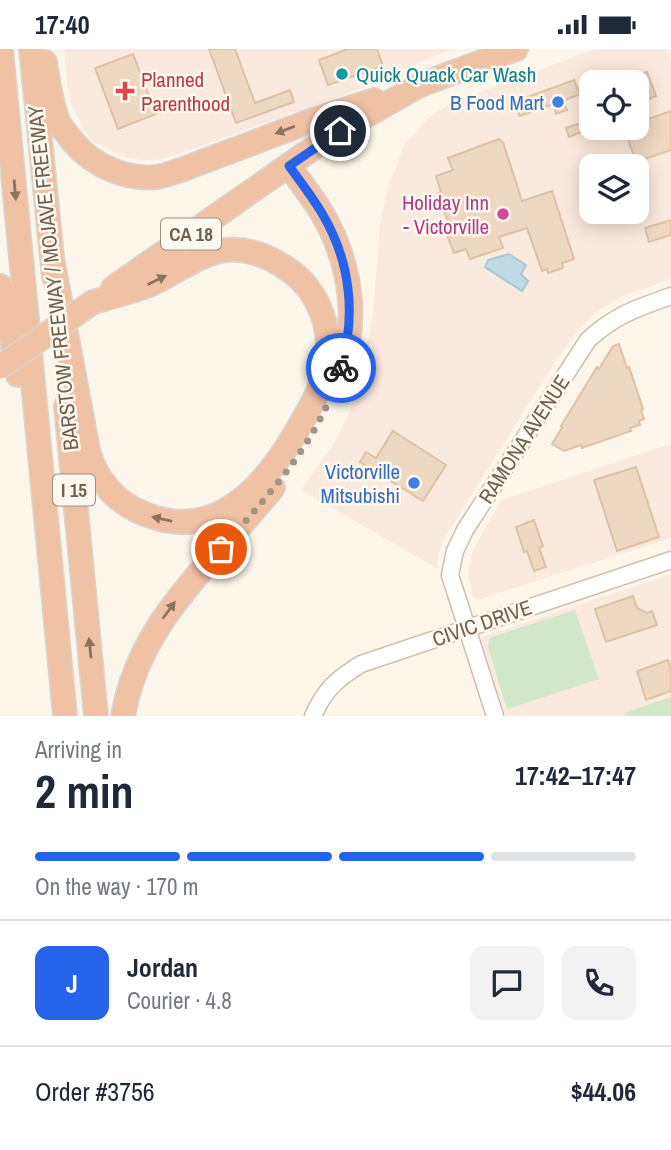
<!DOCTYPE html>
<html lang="en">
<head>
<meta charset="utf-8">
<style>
  :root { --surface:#fff; --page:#f2f2f3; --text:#1f2937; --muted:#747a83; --line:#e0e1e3; --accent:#2563eb }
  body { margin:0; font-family:"Archivo Narrow",sans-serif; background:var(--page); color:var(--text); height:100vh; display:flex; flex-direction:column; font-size:26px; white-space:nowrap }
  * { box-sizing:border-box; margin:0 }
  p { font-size:23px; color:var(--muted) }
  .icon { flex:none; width:38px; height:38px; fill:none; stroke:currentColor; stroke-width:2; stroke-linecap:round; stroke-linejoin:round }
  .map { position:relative; height:667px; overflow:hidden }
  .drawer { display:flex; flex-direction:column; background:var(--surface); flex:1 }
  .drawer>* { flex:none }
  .buttons { position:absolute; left:579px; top:21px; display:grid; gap:14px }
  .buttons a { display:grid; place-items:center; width:70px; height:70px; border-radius:14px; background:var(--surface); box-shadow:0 4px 18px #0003; font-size:35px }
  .pin { position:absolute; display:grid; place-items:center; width:60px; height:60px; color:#fff; margin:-30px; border:4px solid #fff; border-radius:50%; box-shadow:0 2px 7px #0007 }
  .courier { position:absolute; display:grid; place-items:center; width:70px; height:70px; margin:-35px; border:5px solid #2563eb; border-radius:50%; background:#fff; color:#222; box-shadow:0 2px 9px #0007 }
  .overview em { font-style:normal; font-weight:700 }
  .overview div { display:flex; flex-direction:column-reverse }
  .overview { display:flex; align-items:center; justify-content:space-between; height:119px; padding:0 35px }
  h1 { font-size:46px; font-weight:700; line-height:52px }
  .bar { display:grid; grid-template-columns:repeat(4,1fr); gap:10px 7px; align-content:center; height:84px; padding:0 35px }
  .bar i { height:9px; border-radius:5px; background:var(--line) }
  .bar .active { background:var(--accent) }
  .bar p { grid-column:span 4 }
  .line { display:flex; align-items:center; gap:18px; padding:0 35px; border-top:2px solid var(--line) }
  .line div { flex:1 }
  .round { display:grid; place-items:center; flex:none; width:74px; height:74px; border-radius:14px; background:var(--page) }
  .status { display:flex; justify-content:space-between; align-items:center; height:49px; padding:0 35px; background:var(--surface); direction:ltr }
  .status svg { height:19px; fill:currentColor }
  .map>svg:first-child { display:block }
</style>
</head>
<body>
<div class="status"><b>17:40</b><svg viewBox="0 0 49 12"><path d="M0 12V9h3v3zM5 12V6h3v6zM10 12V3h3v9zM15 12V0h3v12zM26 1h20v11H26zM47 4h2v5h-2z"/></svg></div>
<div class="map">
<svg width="671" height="667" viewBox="0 0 671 667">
  <rect width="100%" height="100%" fill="#fbf6e9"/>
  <g fill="#fae9dd" fill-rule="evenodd">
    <polygon points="64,0 452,0 339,48 164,110 146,111 127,109 110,101 92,92 82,78 73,58 68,42"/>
    <path d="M595,0h72l4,12v218l-48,17 -25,15 -19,18 -21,28 -113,180 -6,15 -1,17 -137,-79 33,-47 16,-32 14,-44 9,-54 7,-88 8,-38 16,-41 22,-26 23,-16zM592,33h45v46h-45zM592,117h45v46h-45z"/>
    <polygon points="671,395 671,489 480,550 473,549 468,525 472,504 501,451"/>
    <polygon points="671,525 671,667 506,667 480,589"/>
  </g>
  <g fill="#d1e7c8">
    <polygon points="575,561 599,630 507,660 488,598 489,589"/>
    <polygon points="671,648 671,667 625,667 624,664"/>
  </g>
  <polygon fill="#bedae3" stroke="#a5c8d4" stroke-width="2" points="509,205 526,216 521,225 528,232 522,242 485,218 488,211"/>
  <g fill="#eed8c2" stroke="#dfc1a4" stroke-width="2">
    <polygon points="209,0 235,0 255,54 290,41 294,53 236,74"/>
    <polygon points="348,0 377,0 383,17 328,36 319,11"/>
    <polygon points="133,5 156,65 118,80 95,19"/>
    <polygon points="647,23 656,47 637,55 637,26"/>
    <polygon points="574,31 580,45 563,52 567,61 556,65 553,55 520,67 514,53"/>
    <polygon points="671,62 671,101 636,113 624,79 637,79 637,74"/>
    <polygon points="584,73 587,81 569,88 566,79"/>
    <polygon points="499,90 503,93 522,152 552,142 574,210 562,214 563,219 548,224 547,220 542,222 527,179 499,188 503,199 470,210 466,200 454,204 446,183 451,181 438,144 441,143 436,127 453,121 448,109"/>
    <polygon points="671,171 671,186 649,193 645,179"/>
    <polygon points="619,295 627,319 629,318 643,360 641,361 644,370 639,372 640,376 630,379 631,382 582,399 581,396 564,402 552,395 562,379 561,377 597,318 599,320 613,297"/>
    <polygon points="393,382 446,416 423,452 360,413 366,403 376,409"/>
    <polygon points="636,418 659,488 617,502 594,431"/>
    <polygon points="534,471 543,497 539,499 546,518 534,522 527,502 524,503 516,478"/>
    <polygon points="633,547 637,559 647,564 652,562 657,576 606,593 595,560"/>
    <polygon points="668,611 671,621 671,642 646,651 637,622"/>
  </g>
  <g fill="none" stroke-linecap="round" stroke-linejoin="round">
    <defs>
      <g id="minor">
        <path d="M313,667c12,-27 24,-37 48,-52l310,-104"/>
        <path d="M495,667l-45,-141 5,-24 10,-21 123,-190c27,-25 49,-32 83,-44"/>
      </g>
      <g id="highway">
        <polyline points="1,0 65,667"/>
        <polyline points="31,0 54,228"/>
        <path d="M45,13c3,19 6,41 13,59 4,8 11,15 16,22 20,23 52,37 83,34 7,-1 14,-4 21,-6l138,-52 58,-19"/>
        <path d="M289,117c11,16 24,32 34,49 21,36 33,84 25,126 -3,16 -9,32 -14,47"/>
        <path d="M53,214l35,187c8,30 28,53 57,64 70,29 119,-27 151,-82 11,-19 22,-37 28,-57 12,-40 -4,-85 -38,-107 -18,-12 -39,-20 -60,-18 -26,3 -54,25 -77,35 -18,7 -38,12 -56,17"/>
        <polyline points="0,237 4,246 18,326"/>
        <polyline points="113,239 319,95 362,69 420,36 516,0"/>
        <polyline points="66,357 96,667"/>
        <path d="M123,667c12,-67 49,-113 93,-162 19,-22 38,-44 57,-66"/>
      </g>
    </defs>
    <use href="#minor" stroke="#ccbfaf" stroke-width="19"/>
    <use href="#highway" stroke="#dbd5d1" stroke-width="26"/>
    <use href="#minor" stroke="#fff" stroke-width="16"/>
    <use href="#highway" stroke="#efc1a5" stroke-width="23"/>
    <defs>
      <polyline id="highway-bridge" points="0,318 93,253"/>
    </defs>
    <use href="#highway-bridge" stroke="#dbd5d1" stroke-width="26" stroke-linecap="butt"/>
    <use href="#highway-bridge" stroke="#efc1a5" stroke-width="23"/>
  </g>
  <defs><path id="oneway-solid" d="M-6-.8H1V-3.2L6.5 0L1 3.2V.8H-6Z" transform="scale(1.75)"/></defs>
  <g fill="#8c735f">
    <use href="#oneway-solid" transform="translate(285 81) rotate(159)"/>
    <use href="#oneway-solid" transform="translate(15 141) rotate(85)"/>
    <use href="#oneway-solid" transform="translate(157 231) rotate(-26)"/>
    <use href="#oneway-solid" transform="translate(162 470) rotate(-167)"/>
    <use href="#oneway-solid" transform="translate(169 561) rotate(-54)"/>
    <use href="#oneway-solid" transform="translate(90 599) rotate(-96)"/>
  </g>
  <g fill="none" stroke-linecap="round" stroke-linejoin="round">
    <path stroke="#a39484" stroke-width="7" stroke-dasharray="0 12.6" d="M221,500c49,-56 98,-107 120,-181"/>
    <path stroke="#2563eb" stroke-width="9" d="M340,82l-51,35c12,16 24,32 34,49 28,48 33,101 18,153"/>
  </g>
  <circle fill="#0f9aa8" stroke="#fef9ef" stroke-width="2.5" cx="342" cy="25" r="7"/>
  <path fill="#e0444e" stroke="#fef9ef" stroke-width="2.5" d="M121.5 31.5h7v7h7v7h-7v7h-7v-7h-7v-7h7z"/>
  <g fill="#3f7fe0" stroke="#fef9ef" stroke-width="2.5">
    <circle cx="558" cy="53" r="7"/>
    <circle cx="414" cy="434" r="7"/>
  </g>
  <circle fill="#d1479c" stroke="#fef9ef" stroke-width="2.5" cx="503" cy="165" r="7"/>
  <g text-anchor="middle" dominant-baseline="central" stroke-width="5" stroke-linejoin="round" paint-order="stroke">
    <g fill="#fef9ef" stroke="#9d8d7e" stroke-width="2">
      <rect x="161" y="169.5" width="60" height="31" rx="5"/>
      <rect x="53" y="425.5" width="42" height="31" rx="5"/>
    </g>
    <g font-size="19" font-weight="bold" fill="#735f4e">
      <text x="191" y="185">CA 18</text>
      <text x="74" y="441">I 15</text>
    </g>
    <g font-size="21" fill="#0d838f" stroke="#fef9ef" text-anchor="start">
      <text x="356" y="25">Quick Quack Car Wash</text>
    </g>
    <g font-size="21" fill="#be3a42" stroke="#fef9ef" text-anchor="start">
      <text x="141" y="30">Planned<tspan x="141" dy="24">Parenthood</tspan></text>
    </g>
    <g font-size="21" fill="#366cbe" stroke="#fef9ef" text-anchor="end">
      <text x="544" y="53">B Food Mart</text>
      <text x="400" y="422">Victorville<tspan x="400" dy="24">Mitsubishi</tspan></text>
    </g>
    <g font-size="21" fill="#b23c85" stroke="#fef9ef" text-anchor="end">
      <text x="489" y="153">Holiday Inn<tspan x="489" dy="24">- Victorville</tspan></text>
    </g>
    <g font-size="21" fill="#735f4e" stroke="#fef9ef">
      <text transform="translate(53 229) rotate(-96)">BARSTOW FREEWAY / MOJAVE FREEWAY</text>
      <text transform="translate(524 390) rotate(-57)">RAMONA AVENUE</text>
      <text transform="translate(482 574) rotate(-19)">CIVIC DRIVE</text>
    </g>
  </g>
</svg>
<div class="buttons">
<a><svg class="icon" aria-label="locate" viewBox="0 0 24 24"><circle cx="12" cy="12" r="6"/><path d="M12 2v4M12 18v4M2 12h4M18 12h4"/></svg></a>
<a><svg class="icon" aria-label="layers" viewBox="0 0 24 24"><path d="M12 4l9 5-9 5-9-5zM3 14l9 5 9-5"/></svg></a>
</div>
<div class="pin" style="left:221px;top:500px;background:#ea580c"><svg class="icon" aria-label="bag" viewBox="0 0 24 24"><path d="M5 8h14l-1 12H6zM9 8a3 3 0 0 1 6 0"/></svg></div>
<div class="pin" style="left:340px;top:82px;background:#1f2937"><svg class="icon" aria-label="home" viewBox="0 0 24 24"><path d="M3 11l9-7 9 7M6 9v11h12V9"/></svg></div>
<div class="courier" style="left:341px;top:319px"><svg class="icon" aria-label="bike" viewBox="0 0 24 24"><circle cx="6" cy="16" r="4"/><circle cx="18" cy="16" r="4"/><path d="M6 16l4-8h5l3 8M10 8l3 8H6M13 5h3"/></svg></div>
</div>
<section class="drawer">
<div class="overview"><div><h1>2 min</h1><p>Arriving in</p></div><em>17:42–17:47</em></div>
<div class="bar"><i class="active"></i><i class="active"></i><i class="active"></i><i></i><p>On the way · 170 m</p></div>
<div class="line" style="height:126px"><b class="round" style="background:var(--accent);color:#fff">J</b><div><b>Jordan</b><p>Courier · 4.8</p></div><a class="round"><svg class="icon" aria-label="chat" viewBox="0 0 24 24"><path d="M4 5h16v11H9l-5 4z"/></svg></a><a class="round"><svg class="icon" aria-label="phone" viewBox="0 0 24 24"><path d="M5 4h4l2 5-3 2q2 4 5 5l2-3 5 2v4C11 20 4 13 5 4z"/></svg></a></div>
<div class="line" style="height:91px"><div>Order #3756</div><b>$44.06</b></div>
</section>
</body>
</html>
